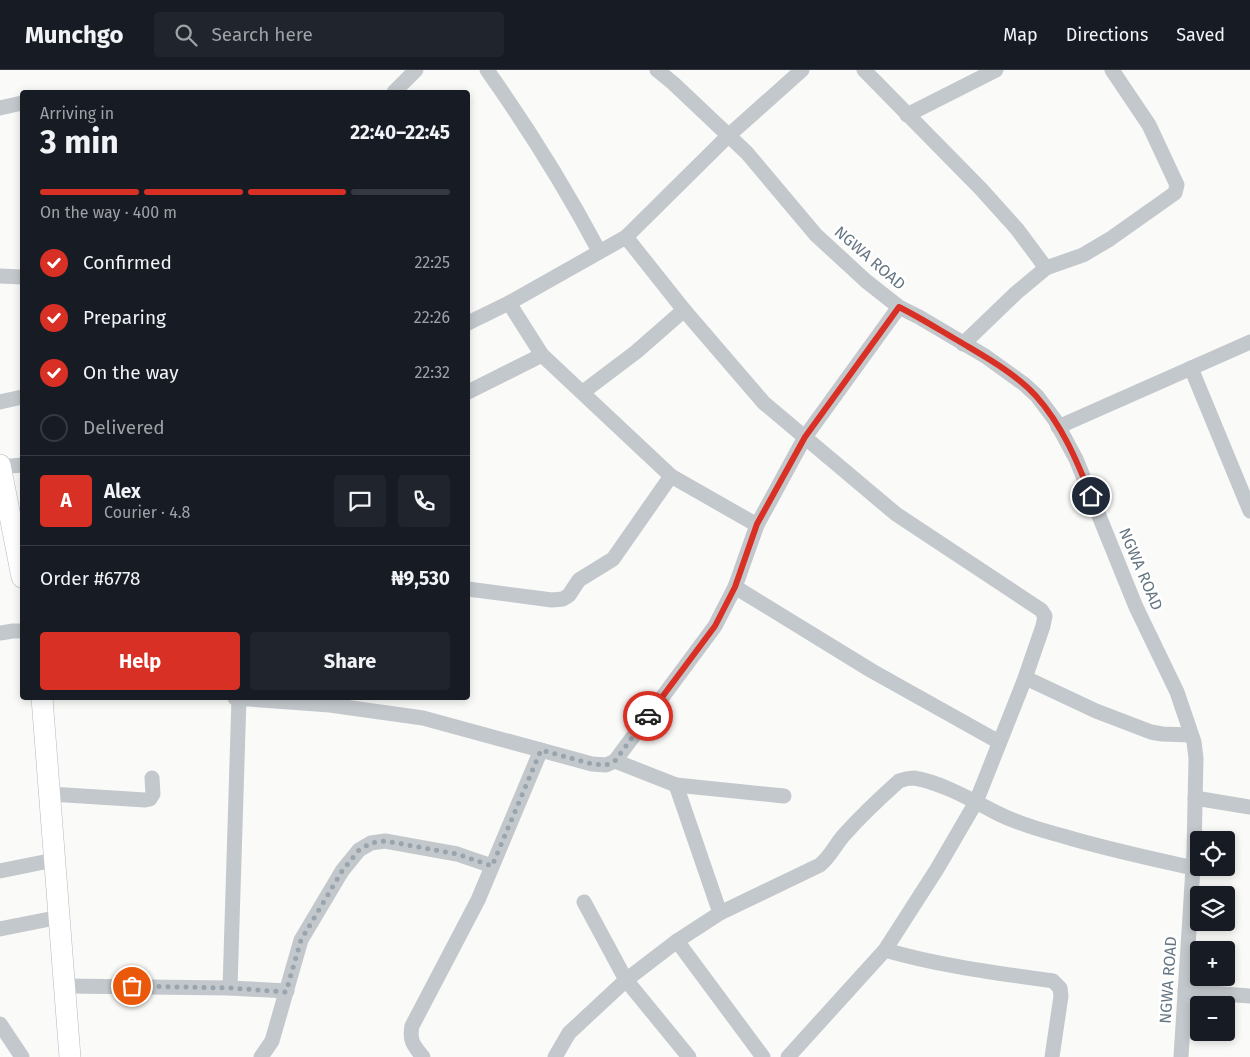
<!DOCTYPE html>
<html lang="en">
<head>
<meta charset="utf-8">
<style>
  :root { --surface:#171b24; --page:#20242c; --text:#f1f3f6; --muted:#9ea1a6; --line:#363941; --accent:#d93025 }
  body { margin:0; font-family:"Fira Sans",sans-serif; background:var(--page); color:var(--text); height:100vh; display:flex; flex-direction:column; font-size:19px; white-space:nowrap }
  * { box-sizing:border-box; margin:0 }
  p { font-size:16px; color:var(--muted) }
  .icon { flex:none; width:28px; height:28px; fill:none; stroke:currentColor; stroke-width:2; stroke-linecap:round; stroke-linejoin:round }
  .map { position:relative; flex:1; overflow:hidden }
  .panel { position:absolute; left:20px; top:20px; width:450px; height:610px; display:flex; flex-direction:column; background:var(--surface); border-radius:5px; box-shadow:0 2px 8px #0003 }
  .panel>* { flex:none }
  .fabs { position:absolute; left:1190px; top:761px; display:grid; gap:10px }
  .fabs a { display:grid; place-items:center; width:45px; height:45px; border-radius:5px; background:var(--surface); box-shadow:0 2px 8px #0003; font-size:25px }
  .pin { position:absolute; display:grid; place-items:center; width:42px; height:42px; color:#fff; margin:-21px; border:2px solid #fff; border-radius:50%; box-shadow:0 1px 5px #0007 }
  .courier { position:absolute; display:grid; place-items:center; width:50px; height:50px; margin:-25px; border:4px solid #d93025; border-radius:50%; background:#fff; color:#222; box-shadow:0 1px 6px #0007 }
  .headline em { font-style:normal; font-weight:700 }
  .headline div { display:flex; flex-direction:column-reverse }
  .headline { display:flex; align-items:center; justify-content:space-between; height:85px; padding:0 20px }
  h1 { font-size:32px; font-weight:700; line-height:38px }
  .bar { display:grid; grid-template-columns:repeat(4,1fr); gap:8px 5px; align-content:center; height:60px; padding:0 20px }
  .bar i { height:6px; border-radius:4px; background:var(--line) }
  .bar .active { background:var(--accent) }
  .bar p { grid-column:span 4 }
  .line { display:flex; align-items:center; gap:12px; padding:0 20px; border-top:1px solid var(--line) }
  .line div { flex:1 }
  .round { display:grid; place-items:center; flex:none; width:52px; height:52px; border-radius:5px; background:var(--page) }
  ol { padding:0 20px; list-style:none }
  li { display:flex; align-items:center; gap:15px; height:55px }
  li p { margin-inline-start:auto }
  li .icon { padding:5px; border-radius:50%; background:var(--accent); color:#fff; stroke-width:4 }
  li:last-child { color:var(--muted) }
  li i { width:28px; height:28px; border:2px solid var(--line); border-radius:50% }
  .button { display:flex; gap:10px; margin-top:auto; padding:10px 20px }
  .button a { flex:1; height:58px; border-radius:5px; background:var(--accent); color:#fff; font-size:20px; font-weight:700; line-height:58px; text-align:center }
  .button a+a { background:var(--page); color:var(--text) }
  header { display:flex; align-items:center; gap:30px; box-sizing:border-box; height:70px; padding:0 25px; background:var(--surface); border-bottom:1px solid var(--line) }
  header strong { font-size:24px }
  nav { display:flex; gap:28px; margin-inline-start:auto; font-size:18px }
  .search { width:350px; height:45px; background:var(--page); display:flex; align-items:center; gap:12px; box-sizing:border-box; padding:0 18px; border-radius:5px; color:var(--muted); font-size:19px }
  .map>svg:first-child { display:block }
</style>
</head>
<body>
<header>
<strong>Munchgo</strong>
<div class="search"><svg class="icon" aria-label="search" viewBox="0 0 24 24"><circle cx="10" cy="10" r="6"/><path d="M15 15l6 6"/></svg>Search here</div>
<nav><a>Map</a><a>Directions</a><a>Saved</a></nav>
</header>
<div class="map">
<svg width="1250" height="987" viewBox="0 0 1250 987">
  <rect width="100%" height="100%" fill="#fafaf8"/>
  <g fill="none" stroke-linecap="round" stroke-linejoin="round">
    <defs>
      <g id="secondary">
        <polyline points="0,395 22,507"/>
        <polyline points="42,628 70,987"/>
      </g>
    </defs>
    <use href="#secondary" stroke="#b3babf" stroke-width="22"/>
    <g stroke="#c3c8cc" stroke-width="15">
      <path d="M487,0c41,58 79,119 112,181"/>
      <polyline points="657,0 673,13 747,83 816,165 866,211 899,237 919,247 985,286 1024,314 1037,326 1055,350 1076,389 1136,537 1177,622 1194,672 1196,688 1194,782 1181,987"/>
      <polyline points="864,0 981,119 1017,159 1046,198"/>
      <polyline points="394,22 416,0"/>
      <polyline points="0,38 22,33"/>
      <polyline points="907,45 996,0"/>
      <polyline points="626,167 684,240 764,333 896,444 1041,540 1045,546 1043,556 1024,611 976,732 937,799 885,880 788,987"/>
      <polyline points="0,206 22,207"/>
      <polyline points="509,233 542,285 671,406 757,455"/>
      <polyline points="468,253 509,233 626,167 728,66 802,0"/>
      <polyline points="963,274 1016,223 1046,198 1083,185 1110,169 1175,123 1177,115 1149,55 1112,0"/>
      <polyline points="1191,298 1250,441"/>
      <polyline points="468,322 542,285"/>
      <polyline points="583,322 636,282 684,240"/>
      <polyline points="0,332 22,327"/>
      <polyline points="1058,357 1250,272"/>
      <polyline points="0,397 22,395"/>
      <polyline points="735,517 872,601 999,672"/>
      <polyline points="468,519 552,530 563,529 569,525 579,510 613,489 671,406"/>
      <polyline points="0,563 13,561 22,561"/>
      <polyline points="1024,611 1030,610 1096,641 1151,662 1162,664 1191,665"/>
      <polyline points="235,628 330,635 423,648 592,694 606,695 615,691 715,556 735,517 757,455 805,367 899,237"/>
      <polyline points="615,691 676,715 784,726"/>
      <polyline points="676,715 720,843"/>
      <polyline points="50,724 145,730 150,729 153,724 152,708"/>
      <polyline points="1195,728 1250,737"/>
      <polyline points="0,801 54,790"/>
      <polyline points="584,832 626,910 689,987"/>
      <polyline points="0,859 60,847"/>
      <polyline points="677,871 763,987"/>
      <path d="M885,880c55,16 112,23 168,31l7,7 1,8 -9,61"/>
      <polyline points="65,916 230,918 287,921"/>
      <polyline points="230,918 239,628"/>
      <polyline points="1185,921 1250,926"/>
      <polyline points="0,954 22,987"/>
      <polyline points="261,987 272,971 301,870 342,801 359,780 371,773 385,771 457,784 492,796"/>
      <path d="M423,987c-9,-11 -14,-16 -11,-31l66,-126 63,-150"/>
      <path d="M555,987l14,-24 57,-53 51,-39 43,-28 100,-48c11,-9 15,-20 24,-30 17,-19 36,-37 55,-54 5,-2 10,-3 15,-3 26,4 58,22 81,34 21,11 45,18 68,24 43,13 86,22 130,32"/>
    </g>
    <use href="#secondary" stroke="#fff" stroke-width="21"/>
  </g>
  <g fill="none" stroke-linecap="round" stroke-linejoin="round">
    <polyline stroke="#99a4ac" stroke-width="5" stroke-dasharray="0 9" points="132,916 230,918 286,922 301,870 342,801 359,780 371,773 386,771 457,784 492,796 541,680 592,694 606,695 615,691 648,646"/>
    <path stroke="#d93025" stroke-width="6" d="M648,646l67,-90 20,-39 22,-63 48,-87 94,-130c22,11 42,24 63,36 25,15 54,31 74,53 26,29 41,65 55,100"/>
  </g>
  <g text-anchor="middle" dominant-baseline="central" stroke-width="5" stroke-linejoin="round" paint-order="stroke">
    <g font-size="16" fill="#657683" stroke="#fff">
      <text transform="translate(870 188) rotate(41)">NGWA ROAD</text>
      <text transform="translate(1141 499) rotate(67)">NGWA ROAD</text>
      <text transform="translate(1168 910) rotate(-86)">NGWA ROAD</text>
    </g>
  </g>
</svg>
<div class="fabs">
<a><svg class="icon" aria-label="locate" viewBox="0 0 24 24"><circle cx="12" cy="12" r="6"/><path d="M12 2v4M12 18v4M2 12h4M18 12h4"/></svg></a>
<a><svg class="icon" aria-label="layers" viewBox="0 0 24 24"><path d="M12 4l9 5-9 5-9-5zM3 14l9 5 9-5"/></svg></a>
<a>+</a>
<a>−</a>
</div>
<div class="pin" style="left:132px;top:916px;background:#ea580c"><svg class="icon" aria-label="bag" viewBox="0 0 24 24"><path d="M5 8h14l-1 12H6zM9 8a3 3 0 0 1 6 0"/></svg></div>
<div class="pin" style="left:1091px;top:426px;background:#1f2937"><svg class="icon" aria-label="home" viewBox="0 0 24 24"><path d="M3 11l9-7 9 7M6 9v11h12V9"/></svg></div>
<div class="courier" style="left:648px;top:646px"><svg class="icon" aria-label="car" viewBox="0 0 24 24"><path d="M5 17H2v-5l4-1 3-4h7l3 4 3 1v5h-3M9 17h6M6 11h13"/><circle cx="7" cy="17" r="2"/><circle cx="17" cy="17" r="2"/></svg></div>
<section class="panel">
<div class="headline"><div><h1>3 min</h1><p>Arriving in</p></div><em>22:40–22:45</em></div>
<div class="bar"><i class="active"></i><i class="active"></i><i class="active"></i><i></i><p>On the way · 400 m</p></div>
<ol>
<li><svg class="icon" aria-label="check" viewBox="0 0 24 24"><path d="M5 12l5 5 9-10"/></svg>Confirmed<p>22:25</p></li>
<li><svg class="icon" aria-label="check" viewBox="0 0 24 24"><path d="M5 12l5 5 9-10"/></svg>Preparing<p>22:26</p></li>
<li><svg class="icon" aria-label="check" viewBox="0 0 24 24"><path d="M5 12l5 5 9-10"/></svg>On the way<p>22:32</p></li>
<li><i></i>Delivered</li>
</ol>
<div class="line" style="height:90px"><b class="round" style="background:var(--accent);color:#fff">A</b><div><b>Alex</b><p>Courier · 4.8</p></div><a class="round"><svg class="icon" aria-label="chat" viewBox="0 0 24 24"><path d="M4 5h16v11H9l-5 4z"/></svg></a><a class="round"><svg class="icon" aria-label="phone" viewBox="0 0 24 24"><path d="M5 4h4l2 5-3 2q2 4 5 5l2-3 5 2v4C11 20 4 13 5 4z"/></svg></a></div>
<div class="line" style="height:65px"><div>Order #6778</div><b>₦9,530</b></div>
<div class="button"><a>Help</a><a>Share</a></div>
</section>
</div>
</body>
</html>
